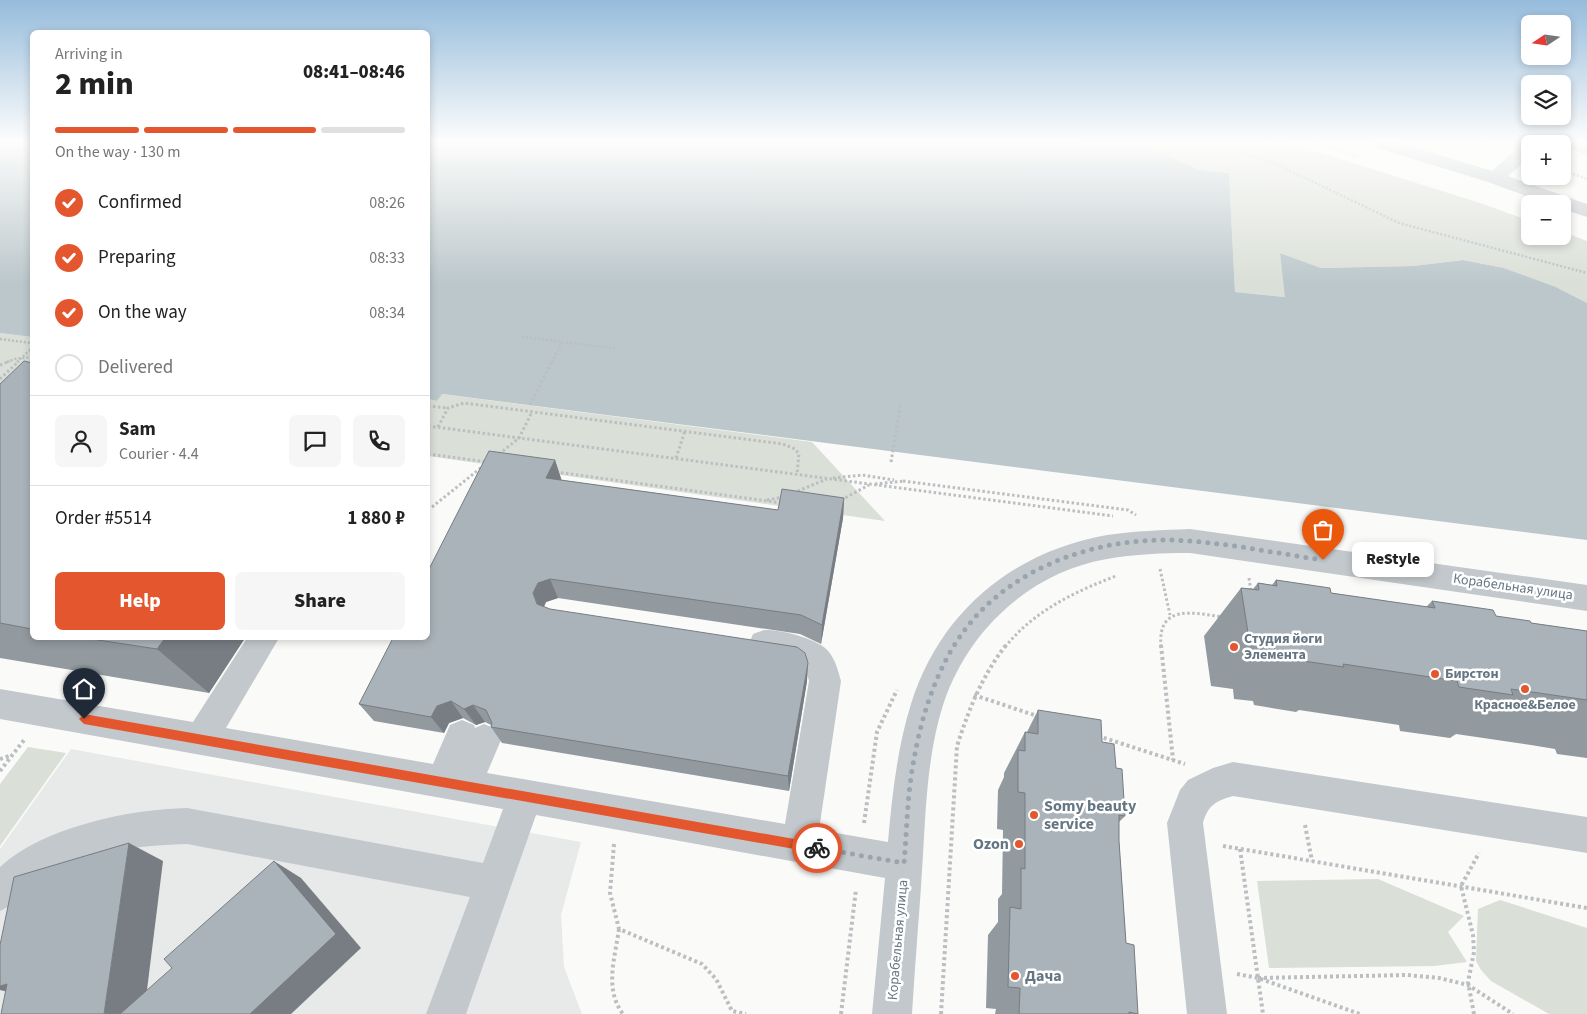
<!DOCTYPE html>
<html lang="en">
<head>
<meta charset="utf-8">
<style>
  :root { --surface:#fff; --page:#f6f6f6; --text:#222; --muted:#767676; --line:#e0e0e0; --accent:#e4572e }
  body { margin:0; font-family:"Source Sans 3",sans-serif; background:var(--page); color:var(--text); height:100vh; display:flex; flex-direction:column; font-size:19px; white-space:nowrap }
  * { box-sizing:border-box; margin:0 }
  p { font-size:16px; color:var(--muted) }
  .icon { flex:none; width:28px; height:28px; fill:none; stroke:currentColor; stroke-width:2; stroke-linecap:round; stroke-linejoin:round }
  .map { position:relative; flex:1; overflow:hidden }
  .side { position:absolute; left:30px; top:30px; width:400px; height:610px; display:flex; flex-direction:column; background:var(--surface); border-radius:8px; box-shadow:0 2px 8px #0003 }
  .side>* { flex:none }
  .needle { width:32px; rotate:257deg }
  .controls { position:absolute; left:1521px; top:15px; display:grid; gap:10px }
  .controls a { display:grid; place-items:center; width:50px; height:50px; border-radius:8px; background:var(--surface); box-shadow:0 2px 8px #0003; font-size:25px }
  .pin { position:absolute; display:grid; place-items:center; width:42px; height:42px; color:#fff; margin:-51px -21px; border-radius:50% 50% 50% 0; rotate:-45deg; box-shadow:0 0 5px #0007 }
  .pin .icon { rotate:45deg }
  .courier { position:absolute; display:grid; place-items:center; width:50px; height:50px; margin:-25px; border:4px solid #e4572e; border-radius:50%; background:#fff; color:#222; box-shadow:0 1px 6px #0007 }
  .bubble { position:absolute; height:35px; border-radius:8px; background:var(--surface); box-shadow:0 2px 8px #0003; font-size:16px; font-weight:800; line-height:35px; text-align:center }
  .overview em { font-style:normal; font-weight:800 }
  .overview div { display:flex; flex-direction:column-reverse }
  .overview { display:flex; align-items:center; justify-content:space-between; height:85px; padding:0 25px }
  h1 { font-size:32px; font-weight:800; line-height:38px }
  .bar { display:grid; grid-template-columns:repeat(4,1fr); gap:8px 5px; align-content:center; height:60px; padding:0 25px }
  .bar i { height:6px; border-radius:4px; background:var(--line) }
  .bar .current { background:var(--accent) }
  .bar p { grid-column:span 4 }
  .line { display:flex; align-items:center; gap:12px; padding:0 25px; border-top:1px solid var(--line) }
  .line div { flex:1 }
  .round { display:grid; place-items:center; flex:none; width:52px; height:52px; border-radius:8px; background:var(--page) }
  ol { padding:0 25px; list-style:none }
  li { display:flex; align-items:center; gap:15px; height:55px }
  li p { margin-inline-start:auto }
  li .icon { padding:5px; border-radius:50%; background:var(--accent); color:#fff; stroke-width:4 }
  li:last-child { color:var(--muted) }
  li i { width:28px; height:28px; border:2px solid var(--line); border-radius:50% }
  .button { display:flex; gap:10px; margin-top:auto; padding:10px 25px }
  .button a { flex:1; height:58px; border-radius:8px; background:var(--accent); color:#fff; font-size:20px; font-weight:800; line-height:58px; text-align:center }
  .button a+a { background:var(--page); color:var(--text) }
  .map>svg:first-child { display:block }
</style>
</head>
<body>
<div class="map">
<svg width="1587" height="1014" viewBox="0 0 1587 1014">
  <rect width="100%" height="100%" fill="#fafaf8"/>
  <polygon fill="#e8e9e9" points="71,749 581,842 561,915 564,967 582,1014 0,1014 0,849"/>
  <g fill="#dadfd7">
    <polygon points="1063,142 1286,142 1477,202 1530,221 1530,236 1562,236 1563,232 1587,241 1587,303 1556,287 1504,268 1463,260 1413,266 1321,268 1280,253 1286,297 1235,292 1229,173 1200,170 1167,155"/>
    <polygon points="0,333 32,337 32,401 0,397"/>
    <polygon points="441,394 812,442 885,521 428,456 428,399 437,401"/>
    <polygon points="28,747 66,753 0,846 0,784"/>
    <polygon points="1378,879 1464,916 1448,932 1467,962 1434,966 1269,968 1257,881"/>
    <polygon points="1500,900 1587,928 1587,1014 1549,1014 1491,981 1481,970 1476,961 1478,909"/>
  </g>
  <g fill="#bbc7cb">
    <polygon points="0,142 32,142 32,337 0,333"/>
    <polygon points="428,142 1063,142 1126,144 1167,155 1200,170 1229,173 1235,292 1285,297 1280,253 1321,268 1413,266 1463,260 1504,268 1556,287 1587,303 1587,540 442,394 437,401 428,399"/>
  </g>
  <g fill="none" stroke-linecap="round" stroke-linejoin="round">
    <g stroke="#bbbfc2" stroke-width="2.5" stroke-dasharray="2 2" stroke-linecap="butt">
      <polyline points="1215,142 1278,165 1399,223 1587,273"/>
      <polyline points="1311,142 1358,156"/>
      <polyline points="1476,142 1494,147"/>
      <polyline points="1562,170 1587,179"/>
      <polyline points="522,337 618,349"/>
      <polyline points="0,339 32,343"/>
      <polyline points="7,362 15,359 32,357"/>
      <polyline points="17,362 32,348"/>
      <polyline points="552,362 562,342"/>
    </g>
    <g stroke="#bbbfc2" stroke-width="3" stroke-dasharray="2.5 2.5" stroke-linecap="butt">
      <polyline points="0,365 10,361"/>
      <polyline points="0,379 19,361"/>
      <polyline points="530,405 552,361"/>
      <polyline points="428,406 448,408"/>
      <polyline points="428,426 1113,516"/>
      <polyline points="438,427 448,408 464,403 783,444 795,449 799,454 797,474"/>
      <polyline points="428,454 487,462"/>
      <polyline points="499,454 519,438 532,412"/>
      <polyline points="676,458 685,431"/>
      <polyline points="891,462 901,403"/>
      <polyline points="556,472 782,503"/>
      <polyline points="833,478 862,475 894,480"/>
      <polyline points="903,481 1128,510 1136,515"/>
      <polyline points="875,484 904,481"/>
      <polyline points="793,493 827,479"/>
      <polyline points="767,500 783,497"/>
      <polyline points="841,500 869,485"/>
      <polyline points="432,507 482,467"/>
      <polyline points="1160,569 1170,615"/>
      <polyline points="1249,578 1251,592"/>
      <path d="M1005,647c29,-36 69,-55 111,-71"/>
      <path d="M1161,647c-4,-44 33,-34 62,-30"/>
    </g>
    <g stroke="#bbbfc2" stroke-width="4" stroke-dasharray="3 3" stroke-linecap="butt">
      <polyline points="1161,645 1173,760"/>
      <polyline points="974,695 1037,716"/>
      <polyline points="1098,736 1185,764"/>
      <polyline points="0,759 12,755"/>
      <polyline points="0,771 24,740"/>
      <polyline points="864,823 877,732 897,690"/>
      <polyline points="1305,825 1312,861"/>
      <polyline points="614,844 610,893 619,929 702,964 716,979 732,1011 746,1014"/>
      <polyline points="1223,846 1587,908"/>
      <polyline points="1240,849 1263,1014"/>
      <path d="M619,929c-4,29 -15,60 4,85"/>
      <polyline points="1237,974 1258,978 1360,1014"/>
      <polyline points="1258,978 1407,975 1439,978 1468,985 1513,1014"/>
      <polyline points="841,1014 856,889"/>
      <path d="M941,1014l16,-268c12,-37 25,-70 49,-101"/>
      <polyline points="1474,1014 1468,982 1474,952 1473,935 1461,886 1479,853"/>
    </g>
    <g fill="#c3c8cc" fill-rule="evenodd">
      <polygon points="1369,142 1397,142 1492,171 1523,143 1537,143 1530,144 1530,157 1508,176 1587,204 1587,217 1562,209 1562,204 1548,204 1488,182 1371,146"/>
      <polygon points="1560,142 1587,143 1587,155 1562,146"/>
      <path d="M1190,529l397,56v26l-397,-58c-28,0 -55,1 -83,6 -76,13 -138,70 -163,143 -16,48 -18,102 -21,153 -3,53 -8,106 -11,159h-40l13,-136 -349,-63 -70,199h-40l44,-117 -283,-53c-46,1 -97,7 -137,32 -18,10 -31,27 -50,35v-44c43,-40 130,-58 187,-59l296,55 20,-54 -503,-90v-30l193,33 54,-84h32l-53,90 207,36 17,-39 12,-5 12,5 1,3 9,-4 12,5 5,11 -14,33 298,51 24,-143c-5,-25 -36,-20 -56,-27l-4,-10 4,-10c3,-1 8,-3 11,-4 16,-1 56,9 65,22 7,9 9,19 12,29l-22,149 69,12c4,-46 9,-93 23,-138 29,-92 101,-152 196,-169 28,-4 55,-5 83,-6z"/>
      <path d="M1233,762l354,55v36l-354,-57c-17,5 -25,9 -30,27l24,191h-40l-20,-191 13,-33 8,-10 25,-12z"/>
    </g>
  </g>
  <g fill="#929a9f">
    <polygon points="32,363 32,638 245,638 209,693 0,658 0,384"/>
    <polygon points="555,460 561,480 778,510 844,498 843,518 821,644 800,634 558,598 546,602 544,607 550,609 807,681 789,791 502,743 491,727 491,725 485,722 476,725 463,718 449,723 444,733 374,721 359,704"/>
    <polygon points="1276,580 1331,593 1426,607 1432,601 1496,616 1531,623 1587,631 1587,758 1557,754 1555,749 1531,745 1456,734 1450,738 1400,731 1399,725 1299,710 1296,712 1254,705 1253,701 1234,699 1233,689 1211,686 1204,636 1241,588 1253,589 1258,583 1272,585"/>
    <polygon points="1038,710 1102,742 1116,768 1125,816 1119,822 1119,841 1126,943 1138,1014 995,1014 996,1009 986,1008 988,935 998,922 998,899 1002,894 1003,830 997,829 998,790 1004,777 1004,773 1025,732 1027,732"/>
  </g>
  <g fill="#777d82">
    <polygon points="555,460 562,481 546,478"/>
    <polygon points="844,498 843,518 821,644 822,625"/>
    <polygon points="550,579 558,598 546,602 541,612 533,593 538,583"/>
    <polygon points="165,638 245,638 209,693 157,649"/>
    <polygon points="808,663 807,681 789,791 788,776"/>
    <polygon points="451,701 463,718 449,723 444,733 431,717 437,706"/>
    <polygon points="473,705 485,722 476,725 464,709"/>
    <polygon points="129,843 163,861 144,1014 104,1014"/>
    <polygon points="274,861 301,878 361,948 291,1014 250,1014"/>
    <polygon points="7,984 36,999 0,990 0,986"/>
  </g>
  <g fill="#aab3b9" stroke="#777d82">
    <polygon points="24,361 32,363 32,629 0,623 0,384"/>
    <polygon points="489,451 555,460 546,478 778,510 782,489 844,498 822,625 801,615 550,579 538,583 533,593 537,604 550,609 797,647 805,653 808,663 788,776 491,727 492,723 486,710 473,705 464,709 451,701 437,706 431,717 359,704 393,638 428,638 428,571"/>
    <polygon points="1276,580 1330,588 1331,593 1435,608 1432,601 1493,610 1496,616 1530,621 1531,623 1587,631 1587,700 1511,689 1513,695 1459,687 1457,681 1343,664 1344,667 1297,660 1296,656 1275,653 1274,643 1249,639 1241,588 1259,590 1258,583 1277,586"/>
    <polygon points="85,638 165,638 157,649"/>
    <polygon points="1038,710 1101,720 1102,742 1114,744 1116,768 1122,769 1125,816 1119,815 1119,841 1126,943 1134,945 1138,1014 1129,1012 1129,1014 1019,1014 1020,988 1008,987 1010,907 1021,909 1021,868 1025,869 1025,793 1018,792 1018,750 1025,751 1025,732 1038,734"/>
    <polygon points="129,843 104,1014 1,1014 7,984 0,986 0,945 14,877"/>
    <polygon points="274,861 336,934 250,1014 120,1014 172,968 164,959"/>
  </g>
  <linearGradient id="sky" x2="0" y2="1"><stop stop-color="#96bcdc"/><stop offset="0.5" stop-color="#fdfdfc"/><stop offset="1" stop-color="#fdfdfc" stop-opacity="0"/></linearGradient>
  <rect width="1587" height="284" fill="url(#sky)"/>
  <polygon fill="#e4572e" points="84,714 817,843 821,844 823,848 821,852 817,853 84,724 79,719"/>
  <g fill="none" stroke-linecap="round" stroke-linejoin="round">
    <path stroke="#99a4ac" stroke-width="5" stroke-dasharray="0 9" d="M817,848l87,15c3,-32 3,-66 9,-98 7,-43 20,-87 44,-124 45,-70 132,-102 212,-101 50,1 104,13 154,20"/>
  </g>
  <g fill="#e4572e" stroke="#fff" stroke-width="2">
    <circle cx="1234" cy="647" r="5"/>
    <circle cx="1435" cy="674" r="5"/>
    <circle cx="1525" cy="689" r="5"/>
    <circle cx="1034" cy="815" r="5"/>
    <circle cx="1019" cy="844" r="5"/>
    <circle cx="1015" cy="976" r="5"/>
  </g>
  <g text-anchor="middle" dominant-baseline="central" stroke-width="5" stroke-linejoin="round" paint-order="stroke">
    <g font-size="14" fill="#657683" stroke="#fff">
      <text transform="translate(1513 587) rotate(8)">Корабельная улица</text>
      <text transform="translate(898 940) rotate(-85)">Корабельная улица</text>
    </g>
    <g font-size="14" font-weight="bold" fill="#657683" stroke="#fff" text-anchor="start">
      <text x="1244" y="639">Студия йоги<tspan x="1244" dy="16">Элемента</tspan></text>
      <text x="1445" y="674">Бирстон</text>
      <text x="1525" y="705" text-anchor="middle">Красное&amp;Белое</text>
    </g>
    <g font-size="16" font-weight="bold" fill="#657683" stroke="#fff" text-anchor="start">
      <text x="1044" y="806">Somy beauty<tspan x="1044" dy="18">service</tspan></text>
      <text x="1009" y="844" text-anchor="end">Ozon</text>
      <text x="1025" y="976">Дача</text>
    </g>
  </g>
</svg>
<div class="controls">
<a><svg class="needle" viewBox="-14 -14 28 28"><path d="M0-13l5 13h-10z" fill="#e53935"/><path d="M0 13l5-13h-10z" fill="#767676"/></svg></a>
<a><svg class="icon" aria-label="layers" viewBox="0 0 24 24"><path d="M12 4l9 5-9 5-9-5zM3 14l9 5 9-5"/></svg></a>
<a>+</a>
<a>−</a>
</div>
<div class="pin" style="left:1323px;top:560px;background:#ea580c"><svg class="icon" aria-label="bag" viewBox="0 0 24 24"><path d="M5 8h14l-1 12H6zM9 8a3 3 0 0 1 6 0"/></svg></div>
<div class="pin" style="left:84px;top:719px;background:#1f2937"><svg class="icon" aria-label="home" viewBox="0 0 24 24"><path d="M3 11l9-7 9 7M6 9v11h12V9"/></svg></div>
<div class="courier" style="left:817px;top:848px"><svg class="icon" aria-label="bike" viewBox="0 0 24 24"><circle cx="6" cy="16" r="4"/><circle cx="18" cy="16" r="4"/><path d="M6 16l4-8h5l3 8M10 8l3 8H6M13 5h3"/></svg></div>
<div class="bubble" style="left:1352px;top:542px;width:82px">ReStyle</div>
<section class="side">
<div class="overview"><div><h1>2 min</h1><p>Arriving in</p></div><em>08:41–08:46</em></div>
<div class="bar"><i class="current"></i><i class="current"></i><i class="current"></i><i></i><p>On the way · 130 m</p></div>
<ol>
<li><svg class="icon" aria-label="check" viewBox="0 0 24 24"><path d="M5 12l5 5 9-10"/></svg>Confirmed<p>08:26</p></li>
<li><svg class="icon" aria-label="check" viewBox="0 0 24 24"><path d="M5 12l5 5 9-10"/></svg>Preparing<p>08:33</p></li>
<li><svg class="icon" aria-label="check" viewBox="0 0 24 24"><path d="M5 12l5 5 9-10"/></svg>On the way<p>08:34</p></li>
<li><i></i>Delivered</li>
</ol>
<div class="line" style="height:90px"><a class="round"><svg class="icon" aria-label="person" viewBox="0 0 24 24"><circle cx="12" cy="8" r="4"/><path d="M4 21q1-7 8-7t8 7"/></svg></a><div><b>Sam</b><p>Courier · 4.4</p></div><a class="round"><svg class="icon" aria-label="chat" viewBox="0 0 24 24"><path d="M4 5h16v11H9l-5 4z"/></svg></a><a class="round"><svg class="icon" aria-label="phone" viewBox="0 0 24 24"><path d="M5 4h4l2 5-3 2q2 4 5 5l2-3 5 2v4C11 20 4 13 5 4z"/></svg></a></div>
<div class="line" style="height:65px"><div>Order #5514</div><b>1 880 ₽</b></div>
<div class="button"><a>Help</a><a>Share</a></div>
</section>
</div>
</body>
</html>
